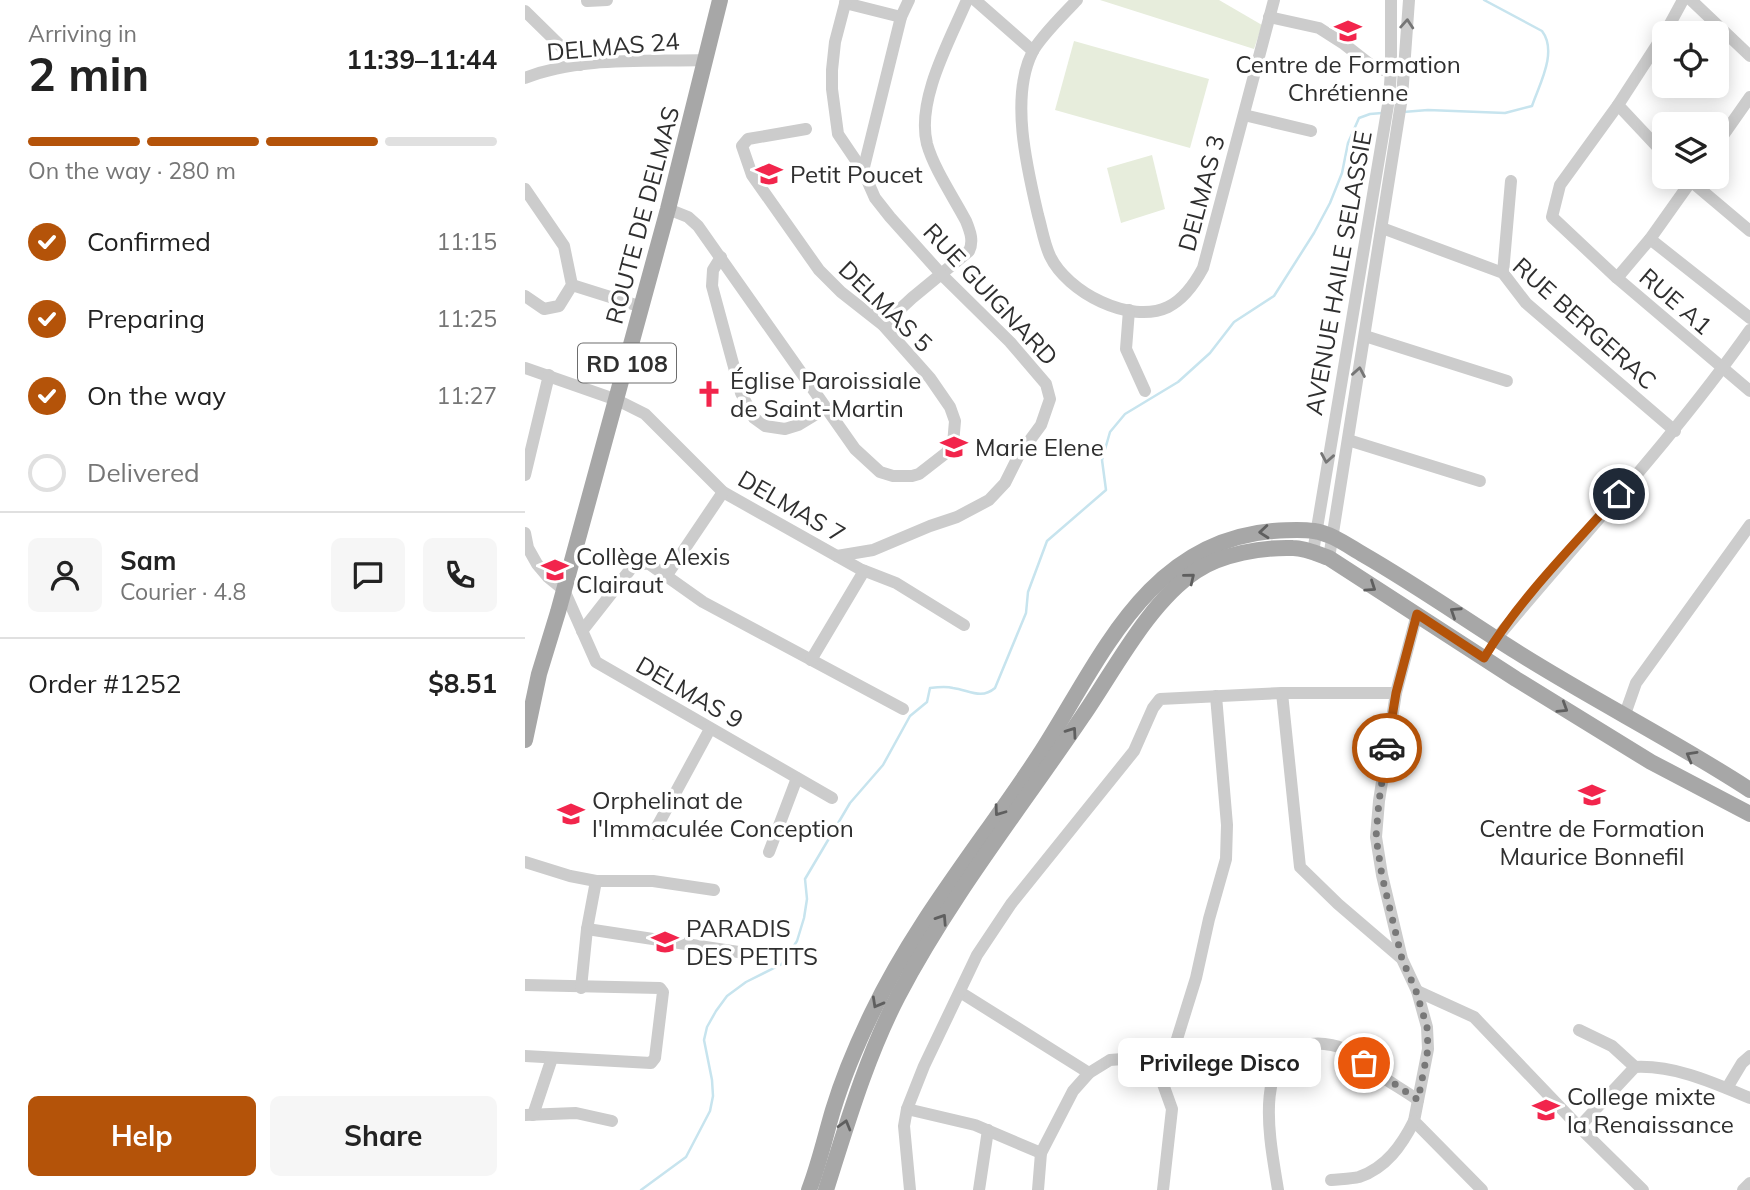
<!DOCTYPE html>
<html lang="en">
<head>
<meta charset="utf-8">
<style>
  :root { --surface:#fff; --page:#f6f6f6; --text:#222; --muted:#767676; --line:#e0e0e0; --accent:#b45309 }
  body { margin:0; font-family:Mulish,sans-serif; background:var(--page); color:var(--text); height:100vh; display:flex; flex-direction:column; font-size:26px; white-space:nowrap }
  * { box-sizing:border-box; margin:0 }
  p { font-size:23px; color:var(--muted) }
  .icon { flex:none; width:38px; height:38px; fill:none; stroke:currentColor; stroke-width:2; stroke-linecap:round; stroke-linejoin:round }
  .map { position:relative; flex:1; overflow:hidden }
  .details { display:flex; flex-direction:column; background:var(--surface); width:525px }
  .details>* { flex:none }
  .buttons { position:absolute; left:1127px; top:21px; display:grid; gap:14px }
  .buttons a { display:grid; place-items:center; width:77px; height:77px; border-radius:10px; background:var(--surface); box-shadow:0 4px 18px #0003; font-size:35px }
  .pin { position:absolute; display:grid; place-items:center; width:60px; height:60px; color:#fff; margin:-30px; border:4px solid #fff; border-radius:50%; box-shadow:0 2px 7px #0007 }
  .courier { position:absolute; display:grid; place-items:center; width:70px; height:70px; margin:-35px; border:5px solid #b45309; border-radius:50%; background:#fff; color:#222; box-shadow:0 2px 9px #0007 }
  .bubble { position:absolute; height:49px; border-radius:10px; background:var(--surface); box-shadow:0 4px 18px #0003; font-size:23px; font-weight:700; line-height:49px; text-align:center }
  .summary em { font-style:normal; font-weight:700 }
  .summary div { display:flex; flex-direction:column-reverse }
  .summary { display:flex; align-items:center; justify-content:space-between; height:119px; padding:0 28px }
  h1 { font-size:46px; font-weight:700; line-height:52px }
  .bar { display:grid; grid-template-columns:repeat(4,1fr); gap:10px 7px; align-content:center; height:84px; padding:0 28px }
  .bar i { height:9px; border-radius:5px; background:var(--line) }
  .bar .active { background:var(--accent) }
  .bar p { grid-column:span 4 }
  .line { display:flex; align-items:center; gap:18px; padding:0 28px; border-top:2px solid var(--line) }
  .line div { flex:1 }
  .round { display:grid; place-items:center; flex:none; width:74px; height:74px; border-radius:10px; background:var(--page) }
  ol { padding:0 28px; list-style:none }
  li { display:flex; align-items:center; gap:21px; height:77px }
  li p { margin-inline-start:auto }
  li .icon { padding:7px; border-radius:50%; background:var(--accent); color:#fff; stroke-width:4 }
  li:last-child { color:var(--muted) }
  li i { width:38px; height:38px; border:4px solid var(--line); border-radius:50% }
  .cta { display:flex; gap:14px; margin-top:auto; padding:14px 28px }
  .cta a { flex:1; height:80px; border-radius:10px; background:var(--accent); color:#fff; font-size:28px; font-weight:700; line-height:80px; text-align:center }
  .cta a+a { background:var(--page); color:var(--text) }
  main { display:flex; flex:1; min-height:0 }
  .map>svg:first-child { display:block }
</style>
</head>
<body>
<main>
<section class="details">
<div class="summary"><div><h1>2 min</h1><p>Arriving in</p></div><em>11:39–11:44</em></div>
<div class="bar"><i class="active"></i><i class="active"></i><i class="active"></i><i></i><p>On the way · 280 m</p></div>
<ol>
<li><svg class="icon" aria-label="check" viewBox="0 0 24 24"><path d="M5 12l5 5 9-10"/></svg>Confirmed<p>11:15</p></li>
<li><svg class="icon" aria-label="check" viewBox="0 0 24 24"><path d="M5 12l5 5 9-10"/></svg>Preparing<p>11:25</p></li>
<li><svg class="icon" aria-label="check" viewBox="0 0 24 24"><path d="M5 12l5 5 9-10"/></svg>On the way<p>11:27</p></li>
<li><i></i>Delivered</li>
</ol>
<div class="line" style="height:126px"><a class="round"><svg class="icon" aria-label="person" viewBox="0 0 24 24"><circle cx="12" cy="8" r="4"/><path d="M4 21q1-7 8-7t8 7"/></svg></a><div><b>Sam</b><p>Courier · 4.8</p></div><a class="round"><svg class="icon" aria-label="chat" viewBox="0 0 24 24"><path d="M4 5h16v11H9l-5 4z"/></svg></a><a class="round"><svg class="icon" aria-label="phone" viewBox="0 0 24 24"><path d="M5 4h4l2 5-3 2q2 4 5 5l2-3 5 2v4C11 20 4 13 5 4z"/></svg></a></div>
<div class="line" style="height:91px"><div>Order #1252</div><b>$8.51</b></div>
<div class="cta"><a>Help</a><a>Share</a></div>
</section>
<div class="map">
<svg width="1225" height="1190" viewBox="0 0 1225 1190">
  <rect width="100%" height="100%" fill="#fff"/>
  <g fill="#e7eddc">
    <polygon points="575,0 694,0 737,25 729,49"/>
    <polygon points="549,41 684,79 665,148 530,110"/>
    <polygon points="627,155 640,209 596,223 582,168"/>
  </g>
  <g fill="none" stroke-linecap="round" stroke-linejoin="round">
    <g stroke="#c7e4ee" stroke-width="2.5">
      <path d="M878,112l25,-2 77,3 27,-7c7,-21 26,-54 10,-75l-58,-31"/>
      <path d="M116,1190l45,-33 24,-46 3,-15 -1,-16 -8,-40 3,-13 9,-16 11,-15 19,-14 36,-18 15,-23 7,-23 3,-19 -2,-20 45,-76 33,-38 27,-49 17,-14 3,-14c8,-1 16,-2 23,0 16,2 28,12 42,0l31,-75 2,-21 19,-51 59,-51 -4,-30 8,-28 15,-18 53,-32 32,-29 24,-31 40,-26 40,-63 16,-30 12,-30 6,-30 11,-25 11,-4 12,-1"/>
    </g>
    <g stroke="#ccc" stroke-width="12">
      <polyline points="450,0 508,51"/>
      <path d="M552,0c-12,13 -38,38 -45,53 -22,45 -5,115 6,162 4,14 6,28 12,41 17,36 80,69 118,51 16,-8 27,-24 35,-39l71,-268"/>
      <polyline points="1166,0 1225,56"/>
      <polyline points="62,1 82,0"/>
      <polyline points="320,3 376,17"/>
      <polyline points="0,11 55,65"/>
      <polyline points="744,17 794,28 819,44 851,69 866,71"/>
      <polyline points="1140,33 1158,0"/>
      <polyline points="1139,34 1093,105 1139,154"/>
      <path d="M0,78c54,-22 124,-16 181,-18"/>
      <polyline points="1093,105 1035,185 1027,217 1092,278 1225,391"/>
      <polyline points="719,115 786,131"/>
      <polyline points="1192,144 1225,97"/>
      <polyline points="338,171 376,17 384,0"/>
      <polyline points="1161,177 1225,231"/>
      <polyline points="0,189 39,246 47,285 34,306 19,309 0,296"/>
      <polyline points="143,209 163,217 173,226 330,449 355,472 368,476 387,476 394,474 421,453 428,444 430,421 425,407 405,378 358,325 316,292 294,270 227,175 217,146 223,139 281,129"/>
      <polyline points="857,228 978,273 1001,303 1150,431"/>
      <polyline points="1125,239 1225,318"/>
      <polyline points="196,257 188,270 187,286 216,393 229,418 240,426 260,429 273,425 301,408"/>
      <polyline points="978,273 986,181"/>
      <polyline points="1092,278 1125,239 1169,177"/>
      <polyline points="47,285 117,307"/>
      <polyline points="604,310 601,349 620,391"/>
      <path d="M358,325l29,-27 57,-47c5,-10 1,-20 -3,-30 -12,-23 -32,-52 -39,-77 -11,-44 23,-104 40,-144"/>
      <polyline points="840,336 982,381"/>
      <polyline points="0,368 92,400 120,414 198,492 335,569 371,583 439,625"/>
      <polyline points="823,440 955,481"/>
      <polyline points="0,475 24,375"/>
      <polyline points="0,533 3,548 12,564 23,577 39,590 71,662 307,798"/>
      <polyline points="788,552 864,99 866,71 866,0"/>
      <polyline points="312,556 348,550 405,526 432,517 464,500 480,483 494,455 516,425 525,399 521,384 485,342 417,275 365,217 350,198 338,171 313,134 307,89 307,70 310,42 321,0"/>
      <polyline points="804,558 877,97 884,0"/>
      <polyline points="142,575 198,492"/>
      <polyline points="892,614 871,693 854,801 851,837 857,875 877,959 892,991 902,1027 903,1049 889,1121 957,1190"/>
      <polyline points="57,631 108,566 123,563 178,602 378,709"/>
      <path d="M971,639c85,-102 177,-200 254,-309"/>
      <polyline points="286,660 339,571"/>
      <polyline points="757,693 775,867 813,904 876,958"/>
      <polyline points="1099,717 1111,683 1225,525"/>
      <polyline points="128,834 185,729"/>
      <polyline points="244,852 272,778"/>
      <polyline points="0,862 45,876 71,881 128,881 189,890"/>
      <polyline points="62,929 220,953"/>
      <polyline points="0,985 135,988 138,992 130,1058 126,1063 0,1056"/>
      <polyline points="56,988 62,929 71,881"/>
      <polyline points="892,991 949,1017 1054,1127 1118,1190"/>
      <polyline points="435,992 564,1073"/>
      <polyline points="1054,1030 1087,1046 1110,1067"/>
      <polyline points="638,1084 671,978 684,919 701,859 702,825 691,696"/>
      <polyline points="1202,1088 1217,1063 1225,1056"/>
      <polyline points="382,1109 450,1125 516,1153"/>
      <polyline points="0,1115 51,1113 87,1121"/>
      <polyline points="8,1115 27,1058"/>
      <path d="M1054,1127l56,-60c40,-2 79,16 115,31"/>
      <path d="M806,1180c9,-1 20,-1 28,-3 27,-9 43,-32 55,-56"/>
      <polyline points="385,1190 379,1126 382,1109 399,1066 452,955 486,904 609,751 628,708 635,699 757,693 871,693"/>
      <polyline points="454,1190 463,1130"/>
      <polyline points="513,1190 516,1153 548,1091 564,1073 585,1060 610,1058 628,1067 638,1084 647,1109 638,1190"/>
      <path d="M753,1190c-6,-40 -29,-138 33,-146 12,-2 30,2 41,9 10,5 17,14 26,21 13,9 27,17 40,26"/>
      <polyline points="1218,1190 1225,1183"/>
    </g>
    <g stroke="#a7a7a7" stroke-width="16">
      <polyline points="0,740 14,674 33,612 143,209 195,0"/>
      <path d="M284,1190c10,-26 16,-53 24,-80 10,-33 24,-66 39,-97 44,-92 110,-171 166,-256 61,-93 106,-215 235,-226 13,-1 28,-2 41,0 19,3 34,15 50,24 52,30 102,65 153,97 76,48 158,89 233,138"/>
      <path d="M301,1190c21,-66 40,-132 72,-194 52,-99 121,-186 184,-279 32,-46 66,-114 114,-146 26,-17 66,-24 97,-23 12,0 25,6 36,10l187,121 135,83 99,52"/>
    </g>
  </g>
  <defs><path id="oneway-chevron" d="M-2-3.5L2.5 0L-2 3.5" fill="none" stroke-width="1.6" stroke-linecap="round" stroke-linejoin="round" transform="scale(1.75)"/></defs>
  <g stroke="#767676">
    <use href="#oneway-chevron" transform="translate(882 24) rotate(-86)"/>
    <use href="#oneway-chevron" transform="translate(834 372) rotate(-80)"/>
    <use href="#oneway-chevron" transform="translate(802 458) rotate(100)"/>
  </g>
  <g stroke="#5f5f5f">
    <use href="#oneway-chevron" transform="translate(739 532) rotate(175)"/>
    <use href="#oneway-chevron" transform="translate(665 578) rotate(-39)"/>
    <use href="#oneway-chevron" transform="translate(846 587) rotate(34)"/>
    <use href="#oneway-chevron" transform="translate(930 612) rotate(-147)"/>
    <use href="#oneway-chevron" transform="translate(1038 708) rotate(32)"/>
    <use href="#oneway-chevron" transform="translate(547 732) rotate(-55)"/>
    <use href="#oneway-chevron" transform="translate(1166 756) rotate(-150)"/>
    <use href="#oneway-chevron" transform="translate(474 811) rotate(126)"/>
    <use href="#oneway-chevron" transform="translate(417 919) rotate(-57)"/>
    <use href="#oneway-chevron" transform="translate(352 1003) rotate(119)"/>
    <use href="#oneway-chevron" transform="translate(320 1125) rotate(-74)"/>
  </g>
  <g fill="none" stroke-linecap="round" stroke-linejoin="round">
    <polyline stroke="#787878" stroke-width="7" stroke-dasharray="0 12.6" points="839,1063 893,1100 903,1049 902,1027 891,991 877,959 857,876 851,837 854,801 862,748"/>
    <path stroke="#b45309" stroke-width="9" d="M862,748l9,-55 21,-79 67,44c36,-60 89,-112 135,-164"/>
  </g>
  <defs>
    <symbol id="school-bare" viewBox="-9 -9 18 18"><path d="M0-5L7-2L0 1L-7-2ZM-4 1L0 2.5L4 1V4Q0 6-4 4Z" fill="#f2254c" stroke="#fff" stroke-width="2.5" paint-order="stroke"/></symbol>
    <symbol id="church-bare" viewBox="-9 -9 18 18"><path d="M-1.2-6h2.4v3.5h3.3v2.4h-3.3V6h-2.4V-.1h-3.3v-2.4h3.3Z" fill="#f2254c" stroke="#fff" stroke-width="2.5" paint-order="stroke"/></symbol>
    <symbol id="university-bare" viewBox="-9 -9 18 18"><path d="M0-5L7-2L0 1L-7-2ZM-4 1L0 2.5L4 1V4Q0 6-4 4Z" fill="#f2254c" stroke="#fff" stroke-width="2.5" paint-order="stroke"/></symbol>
  </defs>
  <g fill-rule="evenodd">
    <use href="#school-bare" x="804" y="12" width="38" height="38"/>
    <use href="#school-bare" x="225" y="155" width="38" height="38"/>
    <use href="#church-bare" x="165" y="375" width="38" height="38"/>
    <use href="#school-bare" x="410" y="428" width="38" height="38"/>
    <use href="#university-bare" x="11" y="551" width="38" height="38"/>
    <use href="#university-bare" x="1048" y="776" width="38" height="38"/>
    <use href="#school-bare" x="27" y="795" width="38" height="38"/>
    <use href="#school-bare" x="121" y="923" width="38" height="38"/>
    <use href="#school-bare" x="1002" y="1091" width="38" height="38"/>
  </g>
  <g text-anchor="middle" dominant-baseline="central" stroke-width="7" stroke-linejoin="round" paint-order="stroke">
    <rect fill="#fff" stroke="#6d6d6d" stroke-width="2" x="53" y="343.5" width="98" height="39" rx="5"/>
    <g font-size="23" font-weight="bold" fill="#2f2f2f">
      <text x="102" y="363">RD 108</text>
    </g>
    <g font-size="24" fill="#2f2f2f" stroke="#fff">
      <text transform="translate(88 46) rotate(-5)">DELMAS 24</text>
      <text transform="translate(676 193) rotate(-75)">DELMAS 3</text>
      <text transform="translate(117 215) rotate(-75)">ROUTE DE DELMAS</text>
      <text transform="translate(813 273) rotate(-80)">AVENUE HAILE SELASSIE</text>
      <text transform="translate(466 294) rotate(47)">RUE GUIGNARD</text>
      <text transform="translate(1151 301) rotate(41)">RUE A1</text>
      <text transform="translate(361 306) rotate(44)">DELMAS 5</text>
      <text transform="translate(1060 323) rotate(42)">RUE BERGERAC</text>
      <text transform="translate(267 506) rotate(30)">DELMAS 7</text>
      <text transform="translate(165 692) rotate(30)">DELMAS 9</text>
    </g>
    <g font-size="24" fill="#2f2f2f" stroke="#fff" text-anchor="start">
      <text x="823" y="64" text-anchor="middle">Centre de Formation<tspan x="823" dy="28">Chrétienne</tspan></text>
      <text x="265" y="174">Petit Poucet</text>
      <text x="205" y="380">Église Paroissiale<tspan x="205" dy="28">de Saint-Martin</tspan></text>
      <text x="450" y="447">Marie Elene</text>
      <text x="51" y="556">Collège Alexis<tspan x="51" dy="28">Clairaut</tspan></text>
      <text x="67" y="800">Orphelinat de<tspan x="67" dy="28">l'Immaculée Conception</tspan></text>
      <text x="1067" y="828" text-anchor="middle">Centre de Formation<tspan x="1067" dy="28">Maurice Bonnefil</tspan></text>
      <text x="161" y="928">PARADIS<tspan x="161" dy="28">DES PETITS</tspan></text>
      <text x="1042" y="1096">College mixte<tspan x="1042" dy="28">la Renaissance</tspan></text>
    </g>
  </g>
</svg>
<div class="buttons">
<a><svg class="icon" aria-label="locate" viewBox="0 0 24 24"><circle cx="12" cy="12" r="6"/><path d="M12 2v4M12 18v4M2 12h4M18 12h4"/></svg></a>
<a><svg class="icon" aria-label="layers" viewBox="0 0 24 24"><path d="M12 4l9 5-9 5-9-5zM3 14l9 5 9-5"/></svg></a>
</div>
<div class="pin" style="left:839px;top:1063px;background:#ea580c"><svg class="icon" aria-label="bag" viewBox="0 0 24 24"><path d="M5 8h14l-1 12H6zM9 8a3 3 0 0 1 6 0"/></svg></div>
<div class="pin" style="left:1094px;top:494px;background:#1f2937"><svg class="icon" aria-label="home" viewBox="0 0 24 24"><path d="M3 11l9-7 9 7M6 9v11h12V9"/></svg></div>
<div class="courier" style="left:862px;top:748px"><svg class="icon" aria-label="car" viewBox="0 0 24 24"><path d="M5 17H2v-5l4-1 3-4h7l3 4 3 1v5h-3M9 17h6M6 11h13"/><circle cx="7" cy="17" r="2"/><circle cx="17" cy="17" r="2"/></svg></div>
<div class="bubble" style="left:593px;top:1038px;width:203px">Privilege Disco</div>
</div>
</main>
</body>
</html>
